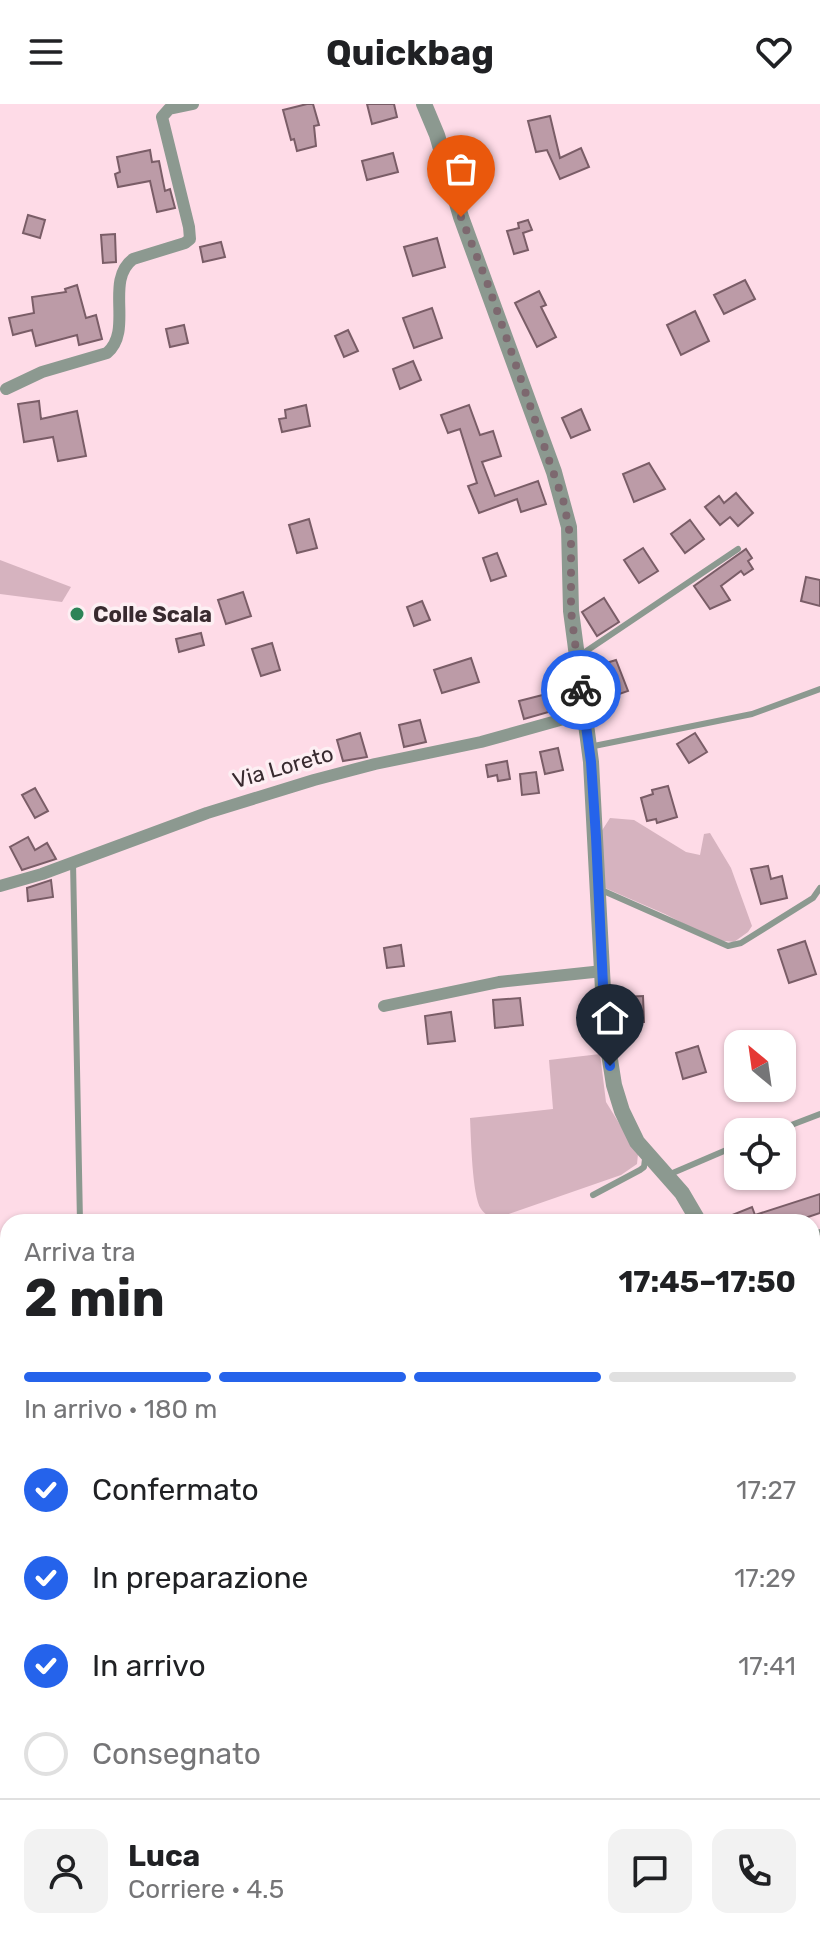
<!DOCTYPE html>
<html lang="it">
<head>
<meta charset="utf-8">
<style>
  :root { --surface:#fff; --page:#f2f2f2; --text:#202124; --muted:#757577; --line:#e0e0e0; --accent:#2563eb }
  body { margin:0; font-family:Rubik,sans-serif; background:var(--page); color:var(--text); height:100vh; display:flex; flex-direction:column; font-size:30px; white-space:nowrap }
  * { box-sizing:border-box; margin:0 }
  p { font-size:26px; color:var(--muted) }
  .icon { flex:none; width:44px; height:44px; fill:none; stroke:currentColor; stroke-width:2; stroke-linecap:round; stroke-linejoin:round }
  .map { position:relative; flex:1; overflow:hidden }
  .sheet { position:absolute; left:0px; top:1110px; width:820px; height:744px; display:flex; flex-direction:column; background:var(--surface); border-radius:24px 24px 0 0; box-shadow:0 2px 6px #0004 }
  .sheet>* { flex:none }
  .needle { width:52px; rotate:331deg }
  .controls { position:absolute; left:724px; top:926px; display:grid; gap:16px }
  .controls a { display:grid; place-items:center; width:72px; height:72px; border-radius:16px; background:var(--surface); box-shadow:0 2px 6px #0004; font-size:40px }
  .pin { position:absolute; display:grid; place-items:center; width:68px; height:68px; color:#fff; margin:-82px -34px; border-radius:50% 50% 50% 0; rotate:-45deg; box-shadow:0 0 8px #0007 }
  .pin .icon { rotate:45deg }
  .courier { position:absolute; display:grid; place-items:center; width:80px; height:80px; margin:-40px; border:6px solid #2563eb; border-radius:50%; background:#fff; color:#222; box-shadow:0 2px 10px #0007 }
  .overview em { font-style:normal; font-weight:700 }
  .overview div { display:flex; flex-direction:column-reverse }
  .overview { display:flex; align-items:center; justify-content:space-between; height:136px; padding:0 24px }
  h1 { font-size:52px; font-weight:700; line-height:60px }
  .bar { display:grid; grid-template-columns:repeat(4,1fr); gap:12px 8px; align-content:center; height:96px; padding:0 24px }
  .bar i { height:10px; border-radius:6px; background:var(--line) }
  .bar .active { background:var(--accent) }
  .bar p { grid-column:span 4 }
  .line { display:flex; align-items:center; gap:20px; padding:0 24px; border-top:2px solid var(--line) }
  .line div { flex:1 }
  .round { display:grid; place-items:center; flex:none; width:84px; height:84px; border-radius:16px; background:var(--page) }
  ol { padding:0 24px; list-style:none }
  li { display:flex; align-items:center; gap:24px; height:88px }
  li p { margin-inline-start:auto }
  li .icon { padding:8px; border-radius:50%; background:var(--accent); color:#fff; stroke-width:4 }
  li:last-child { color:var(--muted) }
  li i { width:44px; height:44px; border:4px solid var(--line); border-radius:50% }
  header { display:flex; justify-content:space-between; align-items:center; height:104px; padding:0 24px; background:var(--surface); font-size:36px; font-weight:700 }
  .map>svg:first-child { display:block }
</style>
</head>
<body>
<header><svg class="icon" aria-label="menu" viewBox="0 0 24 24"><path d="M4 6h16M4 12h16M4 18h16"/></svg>Quickbag<svg class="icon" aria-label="heart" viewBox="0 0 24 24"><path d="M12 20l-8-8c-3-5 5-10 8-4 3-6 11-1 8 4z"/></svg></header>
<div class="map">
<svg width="820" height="1854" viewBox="0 0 820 1854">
  <rect width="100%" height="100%" fill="#fedbe7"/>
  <g fill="#d6b3bf">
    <polygon points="0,456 71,483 62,498 0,490"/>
    <polygon points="610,714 634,716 686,748 700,751 704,730 710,729 731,764 752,822 748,828 734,838 715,836 665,810 605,784 601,728"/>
    <path d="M600,950l6,48 32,52 -1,10 -16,11 -124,43c-7,-1 -12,-3 -16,-9 -9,-13 -10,-73 -11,-91l83,-9 -4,-49z"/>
    <polygon points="8,1301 8,1564 0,1566 0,1304"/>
    <polygon points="820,1574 820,1802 812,1807 812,1577"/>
    <polygon points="8,1780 8,1846 329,1846 346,1854 3,1854 6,1783"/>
    <polygon points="476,1846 759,1846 748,1854 479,1854"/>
  </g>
  <g fill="#bc9ba7" stroke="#7a5d67" stroke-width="2">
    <polygon points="307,0 313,0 319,21 314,22 316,42 297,47 294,35 291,36 283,6"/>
    <polygon points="367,0 394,0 397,13 372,20"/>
    <polygon points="550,12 560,54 581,44 589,63 560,75 547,46 536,48 528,17"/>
    <polygon points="150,46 152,58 159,57 165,87 170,85 175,104 157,108 150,77 118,83 115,70 120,68 117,53"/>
    <polygon points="393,49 398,68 367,76 362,57"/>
    <polygon points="28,111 45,116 40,134 23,129"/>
    <polygon points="528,116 532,126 523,129 528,146 514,150 507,127 519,124 518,119"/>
    <polygon points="115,130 116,158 103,159 101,131"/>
    <polygon points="437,134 445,163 413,172 404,143"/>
    <polygon points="221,138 225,153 203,158 200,143"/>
    <polygon points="745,176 755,195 724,210 714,191"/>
    <polygon points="77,181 86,214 96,211 102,235 79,241 77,231 36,242 32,226 13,231 9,214 34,209 32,193 66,188 65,185"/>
    <polygon points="539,187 546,201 541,203 556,233 537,243 515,199"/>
    <polygon points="432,204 442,234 414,244 403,214"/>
    <polygon points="695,207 709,237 681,251 667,221"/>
    <polygon points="184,221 188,239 170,243 166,225"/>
    <polygon points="348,226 358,247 344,253 335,232"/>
    <polygon points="413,257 421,276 400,285 393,265"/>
    <polygon points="39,297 41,315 77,307 86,352 58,357 53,333 24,338 18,300"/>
    <polygon points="306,301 310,322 282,328 279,315 286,314 285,306"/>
    <polygon points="469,301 480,331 493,327 501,352 482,358 495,392 538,377 546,400 521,408 517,395 479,409 468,382 477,379 460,325 448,329 441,311"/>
    <polygon points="581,305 590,326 571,334 562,314"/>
    <polygon points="649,359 665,385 634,398 623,370"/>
    <polygon points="736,389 753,409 738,422 730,413 720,421 705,403 719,392 724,399"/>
    <polygon points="309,415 317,444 297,449 289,421"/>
    <polygon points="690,416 704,435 685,449 671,430"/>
    <polygon points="643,444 658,467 639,479 624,456"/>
    <polygon points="746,445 752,454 748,457 753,465 744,471 741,467 721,482 730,496 710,505 694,482"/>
    <polygon points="497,449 506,472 491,477 483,454"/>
    <polygon points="806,473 820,476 820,502 801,497"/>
    <polygon points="243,488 251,512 226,520 218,496"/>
    <polygon points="604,494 619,518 597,532 582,508"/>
    <polygon points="422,497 430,516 414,522 407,503"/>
    <polygon points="201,529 204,541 179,548 176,535"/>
    <polygon points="272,539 280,566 261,572 252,545"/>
    <polygon points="471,554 479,578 442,589 434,566"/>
    <polygon points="616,556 628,587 605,595 598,573 607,570 603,560"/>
    <polygon points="570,584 572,596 553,600 552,607 524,615 519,597"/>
    <polygon points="420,616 426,638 404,643 399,621"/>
    <polygon points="360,629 367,653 343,657 337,636"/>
    <polygon points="695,629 707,648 689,659 677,640"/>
    <polygon points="558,644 563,666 545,670 540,648"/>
    <polygon points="507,657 510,675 498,677 497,671 488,673 486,661"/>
    <polygon points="536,668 539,689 522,691 520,670"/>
    <polygon points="668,682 677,713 657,719 656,715 647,717 641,694 653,690 652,686"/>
    <polygon points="35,684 48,707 35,714 22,691"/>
    <polygon points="28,733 35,746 47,739 56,755 22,766 10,743"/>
    <polygon points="768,762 771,775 782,772 787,794 761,800 751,765"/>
    <polygon points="51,776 53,793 28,797 27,784"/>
    <polygon points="805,837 816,870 789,879 778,846"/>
    <polygon points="401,841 404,862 387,864 384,844"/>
    <polygon points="643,892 644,918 622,919 621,916 616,916 615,896 622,895 622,893"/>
    <polygon points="520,894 523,921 495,924 493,896"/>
    <polygon points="451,908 455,937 428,940 425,912"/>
    <polygon points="698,942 706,968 683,975 676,949"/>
    <polygon points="820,1090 820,1109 799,1116 799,1118 715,1118 752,1103 755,1111"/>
  </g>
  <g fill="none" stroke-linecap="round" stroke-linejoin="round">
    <g stroke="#8c9990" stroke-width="6">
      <polyline points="579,552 738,445"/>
      <polyline points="589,643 752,610 820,585"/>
      <polyline points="73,758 80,1118"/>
      <polyline points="599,785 728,842 741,839 813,794 820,784"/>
      <polyline points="773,1028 820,1010"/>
      <polyline points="668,1071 738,1041"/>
      <polyline points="593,1091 640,1066 644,1063 645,1055"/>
      <polyline points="812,1131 820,1128"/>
      <polyline points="812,1292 820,1287"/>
      <polyline points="812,1386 820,1382"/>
    </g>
    <g stroke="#8c9990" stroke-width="12">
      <path d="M6,285l36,-17 65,-19c27,-23 -3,-72 26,-94l52,-16 5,-4 -1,-12 -27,-110 7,-8 24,-5"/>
      <polyline points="0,782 42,770 207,709 314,676 375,660 481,638 585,609"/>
      <polyline points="384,902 499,878 603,867"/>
      <polyline points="812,1572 820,1569"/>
    </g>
    <g stroke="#8c9990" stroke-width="16">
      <polyline points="424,0 437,31 461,113 554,368 569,423 571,507 591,658 605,924 614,981 622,1007 637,1038 682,1089 699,1118"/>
      <polyline points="812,1451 820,1467"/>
    </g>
  </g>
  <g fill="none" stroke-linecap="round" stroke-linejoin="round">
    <polyline stroke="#7d686f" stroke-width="8" stroke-dasharray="0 14.4" points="461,113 487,178 564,399 571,436 571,507 581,586"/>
    <polyline stroke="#2563eb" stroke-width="10" points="581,586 591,658 596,733 605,924 610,962"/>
  </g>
  <circle fill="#2d8357" stroke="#fdeff3" stroke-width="3" cx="77" cy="510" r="8"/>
  <g text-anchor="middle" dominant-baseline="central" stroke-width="7" stroke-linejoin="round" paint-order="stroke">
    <g font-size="22" font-weight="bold" fill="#382a2f" stroke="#fdeff3" text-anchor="start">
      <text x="93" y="510">Colle Scala</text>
    </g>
    <g font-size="22" fill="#382a2f" stroke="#fdeff3">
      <text transform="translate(283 663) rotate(-16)">Via Loreto</text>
    </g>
  </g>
</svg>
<div class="controls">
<a><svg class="needle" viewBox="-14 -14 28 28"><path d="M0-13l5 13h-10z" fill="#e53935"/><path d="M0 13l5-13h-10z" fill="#757577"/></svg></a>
<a><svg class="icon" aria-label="locate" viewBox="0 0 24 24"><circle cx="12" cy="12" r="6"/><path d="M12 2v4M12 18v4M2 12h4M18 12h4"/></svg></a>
</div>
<div class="pin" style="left:461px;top:113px;background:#ea580c"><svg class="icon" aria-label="bag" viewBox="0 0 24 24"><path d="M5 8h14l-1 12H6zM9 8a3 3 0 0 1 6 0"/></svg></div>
<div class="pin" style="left:610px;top:962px;background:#1f2937"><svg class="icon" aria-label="home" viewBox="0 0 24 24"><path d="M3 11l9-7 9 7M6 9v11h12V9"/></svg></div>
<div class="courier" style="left:581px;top:586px"><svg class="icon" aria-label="bike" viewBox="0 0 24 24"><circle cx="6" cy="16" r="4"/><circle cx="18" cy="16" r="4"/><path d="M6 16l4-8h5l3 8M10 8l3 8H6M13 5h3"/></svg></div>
<section class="sheet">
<div class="overview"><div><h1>2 min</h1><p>Arriva tra</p></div><em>17:45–17:50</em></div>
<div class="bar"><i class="active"></i><i class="active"></i><i class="active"></i><i></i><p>In arrivo · 180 m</p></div>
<ol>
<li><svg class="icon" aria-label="check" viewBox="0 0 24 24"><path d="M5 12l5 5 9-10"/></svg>Confermato<p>17:27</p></li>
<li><svg class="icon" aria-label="check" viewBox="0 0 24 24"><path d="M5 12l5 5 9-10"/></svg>In preparazione<p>17:29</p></li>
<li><svg class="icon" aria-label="check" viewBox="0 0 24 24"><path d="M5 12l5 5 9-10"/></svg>In arrivo<p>17:41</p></li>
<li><i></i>Consegnato</li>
</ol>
<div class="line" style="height:144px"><a class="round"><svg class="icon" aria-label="person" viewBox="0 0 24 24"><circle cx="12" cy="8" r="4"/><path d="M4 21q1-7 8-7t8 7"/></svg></a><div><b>Luca</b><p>Corriere · 4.5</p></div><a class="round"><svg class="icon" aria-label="chat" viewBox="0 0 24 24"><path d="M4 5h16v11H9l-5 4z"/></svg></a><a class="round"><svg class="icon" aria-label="phone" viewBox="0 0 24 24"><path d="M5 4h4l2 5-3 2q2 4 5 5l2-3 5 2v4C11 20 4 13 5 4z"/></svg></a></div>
</section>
</div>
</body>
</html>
